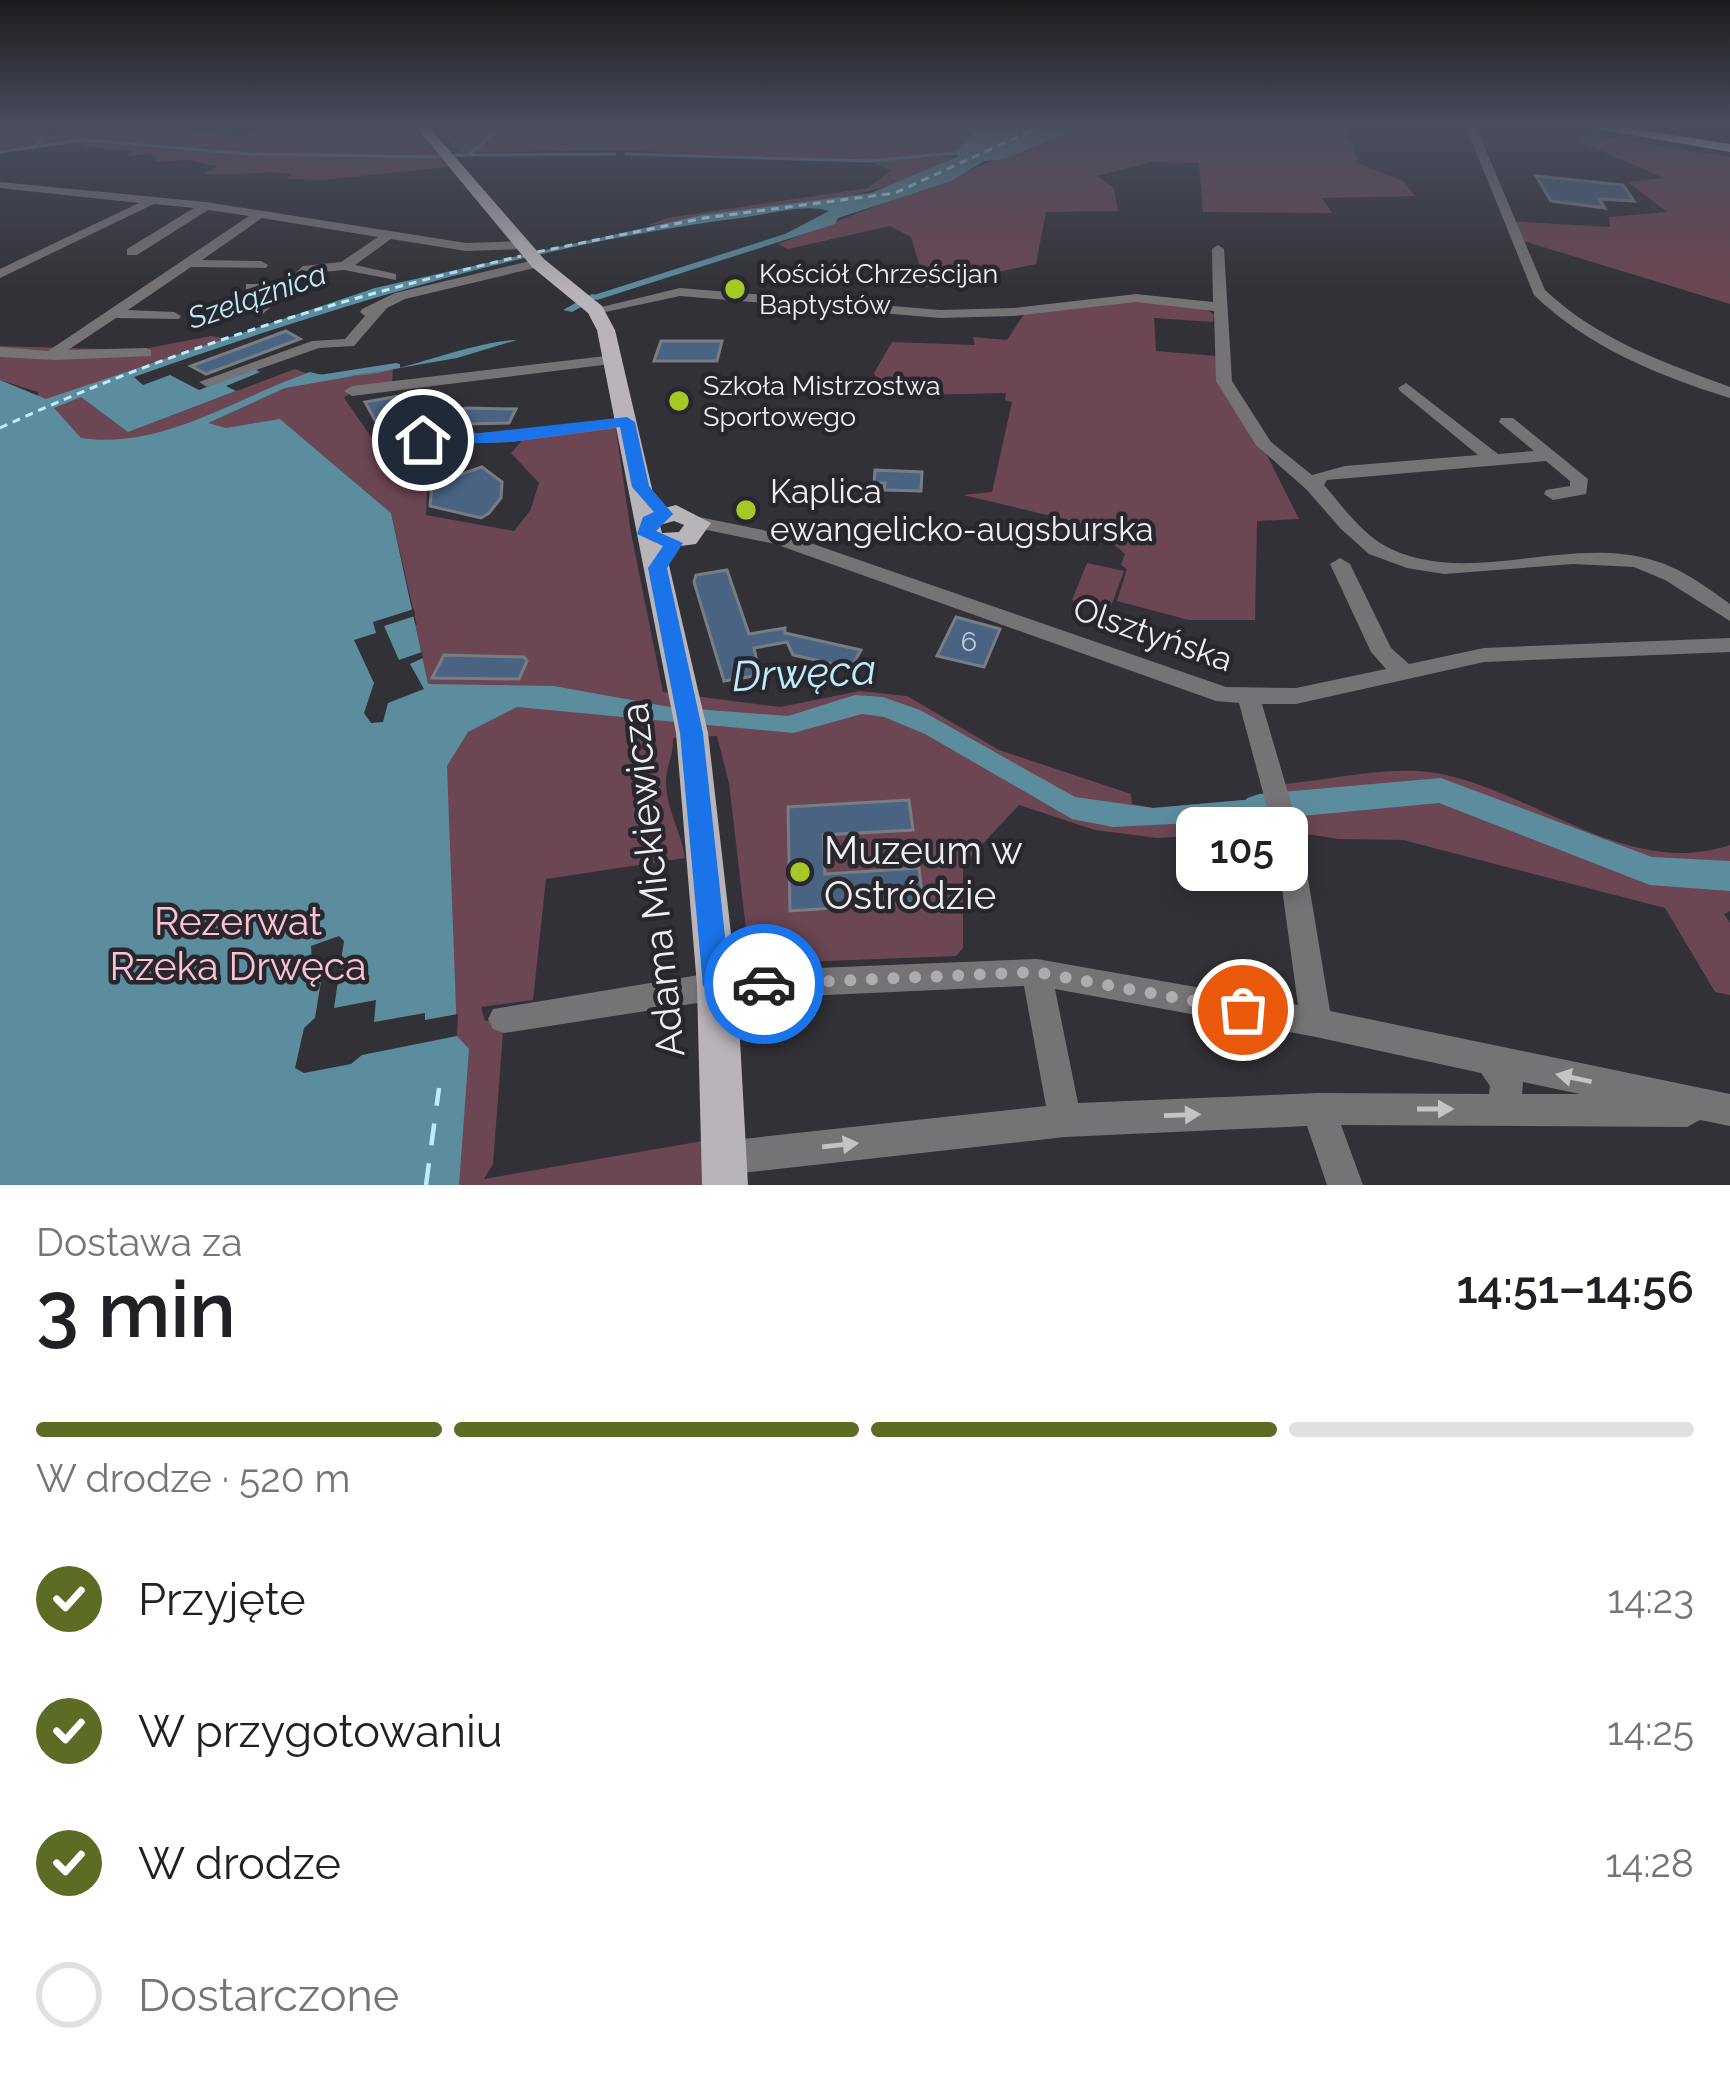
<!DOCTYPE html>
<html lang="pl">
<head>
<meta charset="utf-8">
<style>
  :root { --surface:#fff; --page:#f6f6f6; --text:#202124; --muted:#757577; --line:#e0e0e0; --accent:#5c6c24 }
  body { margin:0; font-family:Raleway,sans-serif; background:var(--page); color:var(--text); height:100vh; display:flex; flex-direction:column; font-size:45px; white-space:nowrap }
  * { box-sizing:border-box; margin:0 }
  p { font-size:39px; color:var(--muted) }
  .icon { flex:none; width:66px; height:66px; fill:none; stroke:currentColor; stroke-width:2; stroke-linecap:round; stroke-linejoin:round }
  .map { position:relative; height:1185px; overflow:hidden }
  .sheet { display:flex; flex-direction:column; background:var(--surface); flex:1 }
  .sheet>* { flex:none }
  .pin { position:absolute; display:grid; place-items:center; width:102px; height:102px; color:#fff; margin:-51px; border:6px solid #fff; border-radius:50%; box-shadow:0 3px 12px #0007 }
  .courier { position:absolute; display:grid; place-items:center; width:120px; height:120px; margin:-60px; border:9px solid #1a73e8; border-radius:50%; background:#fff; color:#222; box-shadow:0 3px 15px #0007 }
  .bubble { position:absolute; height:84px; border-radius:18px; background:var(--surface); box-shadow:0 6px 18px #0003; font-size:39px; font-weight:600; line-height:84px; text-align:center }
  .headline em { font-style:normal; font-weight:600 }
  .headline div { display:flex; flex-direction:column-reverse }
  .headline { display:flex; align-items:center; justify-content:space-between; height:204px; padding:0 36px }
  h1 { font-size:78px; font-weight:600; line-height:90px }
  .bar { display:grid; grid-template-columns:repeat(4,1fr); gap:18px 12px; align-content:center; height:144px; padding:0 36px }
  .bar i { height:15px; border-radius:9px; background:var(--line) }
  .bar .active { background:var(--accent) }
  .bar p { grid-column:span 4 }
  ol { padding:0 36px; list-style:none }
  li { display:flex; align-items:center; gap:36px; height:132px }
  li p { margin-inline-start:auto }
  li .icon { padding:12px; border-radius:50%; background:var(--accent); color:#fff; stroke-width:4 }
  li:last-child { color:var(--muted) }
  li i { width:66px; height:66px; border:6px solid var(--line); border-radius:50% }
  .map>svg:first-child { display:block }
</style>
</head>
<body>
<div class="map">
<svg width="1730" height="1185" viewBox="0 0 1730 1185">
  <rect width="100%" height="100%" fill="#323137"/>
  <g fill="#6c4653" fill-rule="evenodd">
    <path d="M0,127h44l4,8 17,-8h128l-6,4 57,3 19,-7h152l33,40 -125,13 -37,-1 6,-5c-30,-4 -57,2 -88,0l13,-8 -30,-6 -30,2 -4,-8 -27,2 8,-5 -53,-5 10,-6 -91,12z"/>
    <path d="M434,127h522l19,8c-47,70 -246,75 -329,91l21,-8 201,-30 23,-18 -22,-9 -254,-11 -155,3z"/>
    <polygon points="1080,127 1346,128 1360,164 1403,181 1415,196 1322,198 1332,213 1203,212 1199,163 1152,162 1097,176 1114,188 1118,211 1046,212 1036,264 926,287 911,237 890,226 788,249 778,244"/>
    <polygon points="1575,132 1730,157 1730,304 1517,239 1509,221 1610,227 1609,217 1667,212 1628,182 1664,178 1583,143"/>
    <polygon points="1137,301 1205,308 1214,315 1213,322 1154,318 1156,351 1217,356 1299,519 1257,521 1255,620 1189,620 1117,601 1127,569 1121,565 1125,554 1093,526 963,495 992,492 1012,402 1005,400 1006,393 918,395 914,379 877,380 874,373 892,342 975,345 973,337 1007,340 1024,314"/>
    <path d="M211,336l16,3 -145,55 72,28 141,-53 24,9 74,-11 -1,19 -40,5 -8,7 35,50 12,32 37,-5 -2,40 88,16 16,-20 9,-28 -28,-30 16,-18 88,-12 16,110 32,159 117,15 80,-16 47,5 92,54 132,44 1,10 21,4 112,-10 -3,-13c52,-1 105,-17 157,-14 104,8 202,111 311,74v66l-6,3 6,9v72l-15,-3 -50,-84 -262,-68 -64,-1 -53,-8 -129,7 -62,-8 -76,-25 -56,60v83l-7,8 -206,8 -21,-181 -12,-47 -44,2c1,17 -8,30 -7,47 2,28 15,46 19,73l-139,21 -13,121 -52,7 4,14 19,-2 -11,145 -9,15 230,-40 1,46h-715l38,-793 -38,-12v-34l138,4zM280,419l111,94 26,113z"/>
    <polygon points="1087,563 1124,571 1110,609 1072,600"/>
  </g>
  <path fill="#5c8d9e" d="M956,127h124l-76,32 -20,2 -33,20 -113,37 -3,6 -238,76 -6,-4 194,-62 44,-23c-23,-8 -64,4 -89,7 -208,27 -408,89 -606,159l9,8 27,-10 29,15 55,-21 6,3 -34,14 10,5 -108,41 -47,-35 -27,11 27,30c80,12 155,-40 229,-66 64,19 143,-30 207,-32l-60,18 -172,30 -77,35 18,5 54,-9 111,94 37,171 126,2 116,21 118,9 67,-21 28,2 37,13 155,87 78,11 113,-10 4,21 -157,8 -41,-8 -147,-85 -41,-17 -22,-3 -69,19 -276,-26 -49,25 -21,34 10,270 12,13 -10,136h-459v-805l46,19 329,-111 327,-73 169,-22 88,-37 -6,-3 21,-19z"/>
  <g fill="#323137">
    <polygon points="414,609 415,616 384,626 399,660 422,652 423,658 410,664 424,689 388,703 383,722 371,723 364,713 374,683 354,640 376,633 373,622"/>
    <polygon points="339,936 344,941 334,1008 376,1000 374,1022 425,1013 425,1020 458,1014 457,1036 362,1055 351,1064 304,1073 295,1068 304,1028 315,1018 321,981 313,981 311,946"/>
  </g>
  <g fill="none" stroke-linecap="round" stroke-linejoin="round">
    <g stroke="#5c8d9e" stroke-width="3">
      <polyline points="33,148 42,138"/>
      <polyline points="0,152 84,140 248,154 439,157"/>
      <polyline points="471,153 500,127"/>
      <polyline points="626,154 870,161 953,153"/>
      <polyline points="456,155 615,154"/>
    </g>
    <g fill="#5c8d9e" fill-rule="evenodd">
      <polygon points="592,294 601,296 572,312 563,310"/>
      <polygon points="396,363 400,364 400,368 313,382 307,379 313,376"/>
    </g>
    <polygon fill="#5c8d9e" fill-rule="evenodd" points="1441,778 1652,857 1730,861 1730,891 1650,885 1439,803 1259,820 1247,816 1242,807 1247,798 1259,794"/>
    <g stroke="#beecfe" stroke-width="3" stroke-dasharray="8 6" stroke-linecap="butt">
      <polyline points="537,252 704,218 895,193 1039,127"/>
      <path d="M0,428c167,-78 342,-130 521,-172"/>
    </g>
    <polyline stroke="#beecfe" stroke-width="4.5" stroke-dasharray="22 18" stroke-linecap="butt" points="426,1185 439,1088"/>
  </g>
  <g fill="#4b6383" stroke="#787d83" stroke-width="3">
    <polygon points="1536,176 1623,185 1634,201 1599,199 1605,208 1551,201"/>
    <polygon points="286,331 300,339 206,374 191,366"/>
    <polygon points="661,341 722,341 717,361 654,361"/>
    <polygon points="416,393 431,416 466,408 516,409 509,423 423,425 425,429 385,438 365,402"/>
    <polygon points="482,467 502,482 501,498 489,513 481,518 430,506 432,484"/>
    <polygon points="875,470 922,472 921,491 884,490 885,483 874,483"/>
    <polygon points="727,570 749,634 785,628 785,633 861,650 851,668 793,655 787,642 754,648 760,675 724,681 694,582 696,575"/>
    <polygon points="956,617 1000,629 984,667 937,656"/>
    <polygon points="444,655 524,657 527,661 519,679 432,678"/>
    <polygon points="909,800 913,830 823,835 825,874 919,868 923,902 790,911 788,807"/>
  </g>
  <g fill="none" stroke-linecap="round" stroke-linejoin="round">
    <g fill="#767376" fill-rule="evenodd">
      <path d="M1466,127h10l69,163c53,50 118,72 185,97v11c-71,-22 -142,-51 -196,-103z"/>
      <polygon points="0,182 206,202 466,243 523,241 529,245 523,249 466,251 391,239 355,265 396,274 396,280 344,270 312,273 260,316 253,312 274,292 246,290 246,284 283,284 303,266 341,262 378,237 262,218 202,260 261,261 268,265 266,268 191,267 128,310 174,312 181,316 179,319 116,318 68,350 146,348 151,350 151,356 56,360 0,357 0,347 48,351 249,216 208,210 137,255 127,255 127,249 194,208 154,204 0,278 0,269 139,203 0,188"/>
      <path d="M1218,245l6,4 8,132 39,61 41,33 33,-9 133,-11 -78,-64 -2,-3 8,-5 92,71 36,-3 -35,-29 2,-4h12l75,61 -2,15 -33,6 -9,-6 2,-4 24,-4v-5l-24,-20 -219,19 -3,5c20,23 39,51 67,64 80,37 174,-13 258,10 31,8 56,27 81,45v17l-65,-41 -31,-13 -61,-3 -129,10 -37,-6 -38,-14 -28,-25 -34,-39 -51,-45 -40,-64 -2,-70 -78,-9 -123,14 -73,2 -260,-22 -84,18 -7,-4 91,-22 260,22 73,-2 123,-14 77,8 -1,-53z"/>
      <polygon points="538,259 543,260 543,266 405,299 387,308 354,346 319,348 207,387 199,382 312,341 345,339 365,316 360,312 362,309 395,293"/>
      <polygon points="614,355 622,360 619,363 352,396 344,391 352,386"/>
      <polygon points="627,417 633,418 633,426 511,442 423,445 414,440 423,435 511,432"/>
      <path d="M699,517l88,18 439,152 70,1 90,-19 -15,-17 -41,-88 10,-6 10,6 41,84 18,16 75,-16 246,-10v14l-246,10 -188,42h-34l39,133 29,174 400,83v32l-30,-6 -13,7 -346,-2 22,60h-36l-20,-59 -242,11 -341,38 -12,-5 -5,-12 5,-12 12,-5 322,-35 -22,-120 -307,14 -213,33 -11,-4 -5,-10 5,-10 224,-37 320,-13 261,46 -23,-168 -36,-134 -23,-2 -441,-157 -83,-17 -3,-4 3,-4zM1055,989l261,48 165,36 9,13 -1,8 -171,-1 -240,10zM1523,1082l57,12h-58z"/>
    </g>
    <path fill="#b9b4b9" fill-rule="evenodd" d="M416,127h13l115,132 58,47 13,24 42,180 19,-5 35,18 -15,21 -31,4 43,185 29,253 11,199h-46l-5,-199 -21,-253 -79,-403 -9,-17 -56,-46zM674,521l10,4 -5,7 -17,1 -2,-8z"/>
    <polygon fill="#d3cdd4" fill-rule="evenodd" points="1587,127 1620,127 1730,144 1730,152"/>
  </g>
  <defs><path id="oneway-solid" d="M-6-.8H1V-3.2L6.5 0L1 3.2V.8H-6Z" transform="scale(3)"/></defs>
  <g fill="#c5c3c7">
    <use href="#oneway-solid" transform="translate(1574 1078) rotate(-168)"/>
    <use href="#oneway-solid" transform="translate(1435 1109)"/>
    <use href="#oneway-solid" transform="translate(1182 1115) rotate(-2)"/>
    <use href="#oneway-solid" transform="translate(840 1145) rotate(-6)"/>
  </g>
  <linearGradient id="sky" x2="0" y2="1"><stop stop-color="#1c1b1e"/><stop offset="0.43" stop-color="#494e5e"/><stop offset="1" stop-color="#494e5e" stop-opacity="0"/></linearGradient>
  <rect width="1730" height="293" fill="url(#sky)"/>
  <polygon fill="#1a73e8" points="627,417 635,422 649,486 673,514 656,531 683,543 667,568 703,733 729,973 774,975 774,993 717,999 703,986 680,733 648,568 663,546 637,534 643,517 654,512 632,487 620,427 511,442 423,445 415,440"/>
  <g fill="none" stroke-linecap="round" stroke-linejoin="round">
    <polyline stroke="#adacb1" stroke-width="12" stroke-dasharray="0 21.6" points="764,984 1036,972 1243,1010"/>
  </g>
  <g fill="#a5c824" stroke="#28272d" stroke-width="4.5">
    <circle cx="735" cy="289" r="12"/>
    <circle cx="679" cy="401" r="12"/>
    <circle cx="746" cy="510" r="12"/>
    <circle cx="800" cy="872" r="12"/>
  </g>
  <g text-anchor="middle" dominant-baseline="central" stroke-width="9" stroke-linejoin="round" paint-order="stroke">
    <g font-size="27" fill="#efeef2" stroke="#28272d" text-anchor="start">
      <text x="759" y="273">Kościół Chrześcijan<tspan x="759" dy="31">Baptystów</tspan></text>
      <text x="703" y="385">Szkoła Mistrzostwa<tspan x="703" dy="31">Sportowego</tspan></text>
    </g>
    <g font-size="27" fill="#c6cbd6">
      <text x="969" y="641">6</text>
    </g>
    <g font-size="30" font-style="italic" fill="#beecfe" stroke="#28272d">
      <text transform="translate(257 296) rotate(-19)">Szelążnica</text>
    </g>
    <g font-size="33" fill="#efeef2" stroke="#28272d" text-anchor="start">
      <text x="770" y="491">Kaplica<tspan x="770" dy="38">ewangelicko-augsburska</tspan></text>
    </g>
    <g font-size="33" fill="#efeef2" stroke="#28272d">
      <text transform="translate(1153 634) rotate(19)">Olsztyńska</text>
    </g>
    <g font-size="39" fill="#efeef2" stroke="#28272d" text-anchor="start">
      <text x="824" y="850">Muzeum w<tspan x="824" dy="45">Ostródzie</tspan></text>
    </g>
    <g font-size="39" fill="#efeef2" stroke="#28272d">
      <text transform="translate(652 880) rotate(-96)">Adama Mickiewicza</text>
    </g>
    <g font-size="39" fill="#fdc2d5" stroke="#28272d">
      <text x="238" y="921">Rezerwat<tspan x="238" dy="45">Rzeka Drwęca</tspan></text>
    </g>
    <g font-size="42" font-style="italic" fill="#beecfe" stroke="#28272d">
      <text transform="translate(804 673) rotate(-3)">Drwęca</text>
    </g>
  </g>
</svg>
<div class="pin" style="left:1243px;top:1010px;background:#ea580c"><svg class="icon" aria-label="bag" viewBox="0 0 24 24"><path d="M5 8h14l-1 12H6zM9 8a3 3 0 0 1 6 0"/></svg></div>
<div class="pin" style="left:423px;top:440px;background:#1f2937"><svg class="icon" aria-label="home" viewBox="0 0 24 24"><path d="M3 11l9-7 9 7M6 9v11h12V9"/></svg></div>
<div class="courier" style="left:764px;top:984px"><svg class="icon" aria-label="car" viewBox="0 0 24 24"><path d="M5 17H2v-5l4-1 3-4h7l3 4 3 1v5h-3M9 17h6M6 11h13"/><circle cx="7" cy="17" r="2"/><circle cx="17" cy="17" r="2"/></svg></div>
<div class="bubble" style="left:1176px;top:807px;width:132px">105</div>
</div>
<section class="sheet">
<div class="headline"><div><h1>3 min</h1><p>Dostawa za</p></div><em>14:51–14:56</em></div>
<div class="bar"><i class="active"></i><i class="active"></i><i class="active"></i><i></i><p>W drodze · 520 m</p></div>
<ol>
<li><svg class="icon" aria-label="check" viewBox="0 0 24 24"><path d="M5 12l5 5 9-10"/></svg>Przyjęte<p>14:23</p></li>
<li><svg class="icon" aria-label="check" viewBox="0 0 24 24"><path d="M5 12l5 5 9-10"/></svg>W przygotowaniu<p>14:25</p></li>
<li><svg class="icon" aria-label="check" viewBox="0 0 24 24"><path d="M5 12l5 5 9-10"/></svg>W drodze<p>14:28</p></li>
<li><i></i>Dostarczone</li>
</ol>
</section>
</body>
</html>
